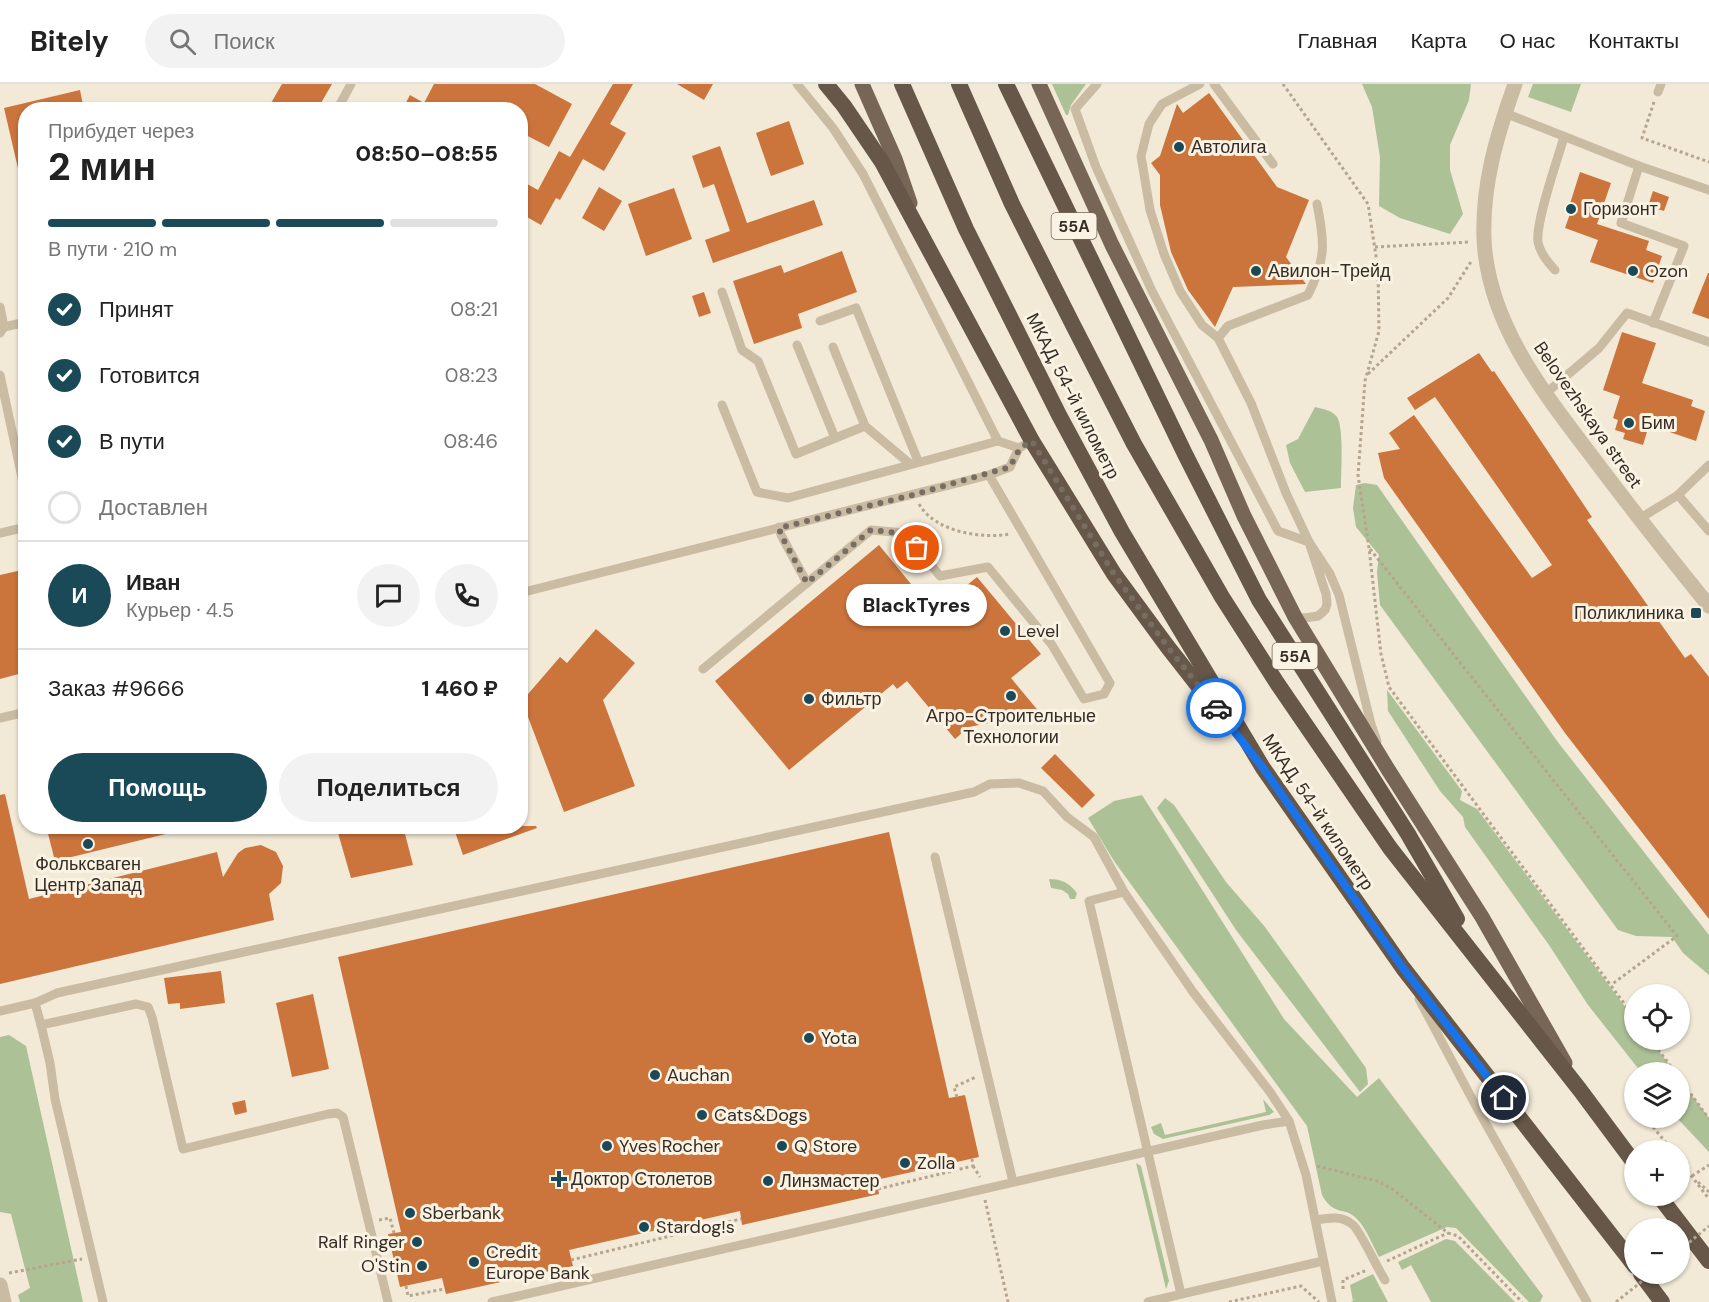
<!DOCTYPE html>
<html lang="ru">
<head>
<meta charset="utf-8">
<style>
  :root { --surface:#fff; --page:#f2f2f2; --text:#222; --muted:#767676; --line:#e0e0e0; --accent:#1a4a57 }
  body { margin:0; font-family:"DM Sans",sans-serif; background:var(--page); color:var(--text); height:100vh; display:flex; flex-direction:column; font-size:22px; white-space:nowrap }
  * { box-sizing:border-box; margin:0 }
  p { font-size:20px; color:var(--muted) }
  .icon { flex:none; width:33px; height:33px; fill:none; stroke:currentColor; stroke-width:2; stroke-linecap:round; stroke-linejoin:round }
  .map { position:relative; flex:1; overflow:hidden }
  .drawer { position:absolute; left:18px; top:18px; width:510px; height:732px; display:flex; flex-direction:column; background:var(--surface); border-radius:24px; box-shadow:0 2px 4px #0004 }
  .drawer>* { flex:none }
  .buttons { position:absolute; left:1624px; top:900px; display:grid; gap:12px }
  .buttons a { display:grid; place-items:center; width:66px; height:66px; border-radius:50%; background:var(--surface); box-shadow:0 2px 4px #0004; font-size:30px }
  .pin { position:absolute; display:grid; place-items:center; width:51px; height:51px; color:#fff; margin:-26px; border:3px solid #fff; border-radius:50%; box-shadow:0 2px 6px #0007 }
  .courier { position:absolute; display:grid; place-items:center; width:60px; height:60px; margin:-30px; border:4px solid #1a73e8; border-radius:50%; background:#fff; color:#222; box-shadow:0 2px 8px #0007 }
  .bubble { position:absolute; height:42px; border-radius:21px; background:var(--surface); box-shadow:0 2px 4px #0004; font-size:20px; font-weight:800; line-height:42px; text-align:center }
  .headline em { font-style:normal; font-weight:800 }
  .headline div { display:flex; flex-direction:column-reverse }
  .headline { display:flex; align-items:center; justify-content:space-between; height:102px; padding:0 30px }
  h1 { font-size:39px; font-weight:800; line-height:45px }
  .bar { display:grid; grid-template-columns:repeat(4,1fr); gap:9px 6px; align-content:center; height:72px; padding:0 30px }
  .bar i { height:8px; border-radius:4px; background:var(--line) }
  .bar .active { background:var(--accent) }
  .bar p { grid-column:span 4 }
  .line { display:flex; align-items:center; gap:15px; padding:0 30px; border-top:2px solid var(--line) }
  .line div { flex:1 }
  .round { display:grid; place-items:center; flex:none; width:63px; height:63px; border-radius:32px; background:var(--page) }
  ol { padding:0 30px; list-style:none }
  li { display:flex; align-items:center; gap:18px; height:66px }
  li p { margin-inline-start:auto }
  li .icon { padding:6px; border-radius:50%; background:var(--accent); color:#fff; stroke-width:4 }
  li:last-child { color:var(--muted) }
  li i { width:33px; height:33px; border:3px solid var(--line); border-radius:50% }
  .cta { display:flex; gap:12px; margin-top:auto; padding:12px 30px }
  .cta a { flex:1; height:69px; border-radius:36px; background:var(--accent); color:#fff; font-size:24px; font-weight:800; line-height:69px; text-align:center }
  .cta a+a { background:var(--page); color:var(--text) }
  header { display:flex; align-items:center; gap:36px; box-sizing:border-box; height:84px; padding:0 30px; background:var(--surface); border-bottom:2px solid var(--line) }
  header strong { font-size:28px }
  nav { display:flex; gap:33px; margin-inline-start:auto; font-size:21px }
  .search { width:420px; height:54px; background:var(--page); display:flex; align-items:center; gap:15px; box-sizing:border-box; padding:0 21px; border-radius:33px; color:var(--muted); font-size:22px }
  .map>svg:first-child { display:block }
</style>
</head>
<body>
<header>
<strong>Bitely</strong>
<div class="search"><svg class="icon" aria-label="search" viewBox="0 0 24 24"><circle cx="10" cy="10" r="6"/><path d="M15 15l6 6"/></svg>Поиск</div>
<nav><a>Главная</a><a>Карта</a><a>О нас</a><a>Контакты</a></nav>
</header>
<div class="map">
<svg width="1709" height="1218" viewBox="0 0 1709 1218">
  <rect width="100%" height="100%" fill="#f2e9d7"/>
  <g fill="#adc197">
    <polygon points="1052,0 1086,0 1071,21 1068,31 1066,31"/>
    <polygon points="1362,0 1471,0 1469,16 1450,61 1450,86 1463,130 1450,150 1400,134 1379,122 1380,73 1372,23"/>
    <polygon points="1533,0 1581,0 1571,28 1528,13"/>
    <path d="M1315,323c8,2 17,3 22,10 7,10 4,57 4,71l-36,4 -15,-29 -4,-18 12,-6z"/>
    <polygon points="1365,399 1377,401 1557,657 1709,851 1709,891 1683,869 1672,853 1636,852 1618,846 1380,521 1377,488 1379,471 1356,443 1353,424 1356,401"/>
    <polygon points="1387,606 1462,707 1460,716 1477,725 1635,936 1635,956 1650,956 1675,988 1641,988 1588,921 1549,861 1465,743 1463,733 1440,707 1388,627"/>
    <path d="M1142,711l142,224 73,78 22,-19 164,218 -3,6h-11l-73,-74 -9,-1 -68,30c-6,-11 -13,-29 -22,-38 -12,-13 -23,-2 -35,-24l-15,-69 -193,-265 -26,-43 26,-17z"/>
    <polygon points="1165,714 1174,721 1226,798 1265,843 1366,984 1368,1000 1360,1008 1236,846 1157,724"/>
    <path d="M1049,795c13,0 20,4 28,14l-2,6h-5l-2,-5 -6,-4 -11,-2z"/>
    <polygon points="9,951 26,962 83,1218 20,1218 18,1211 30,1204 11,1130 0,1128 0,953"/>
    <polygon points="1680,996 1709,1034 1709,1068 1677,1034 1680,1034"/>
    <polygon points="1263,1015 1274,1028 1269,1031 1163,1055 1154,1050 1151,1043 1161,1039 1165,1051 1266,1028"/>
    <polygon points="1136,1079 1141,1082 1169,1197 1166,1205"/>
    <polygon points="1446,1155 1455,1157 1515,1218 1431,1218 1411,1181 1402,1186 1398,1178"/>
    <polygon points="1373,1190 1388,1218 1351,1218 1353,1217 1350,1201"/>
  </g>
  <g fill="#cb743c">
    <polygon points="282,0 332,0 317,26 267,26"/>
    <polygon points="434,0 535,0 572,20 549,63 520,48 520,26 402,26 410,11 424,19"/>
    <polygon points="613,0 633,0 610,40 626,49 604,87 583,75 560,116 556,114 541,141 520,129 520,96 538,106 559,67 570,73"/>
    <polygon points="677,0 713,0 704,16"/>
    <polygon points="80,6 84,26 26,26 26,92 20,93 4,24"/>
    <polygon points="1209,9 1277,103 1309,116 1286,173 1306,200 1233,203 1215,243 1188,206 1171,168 1160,121 1160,91 1151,79 1160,72 1177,20 1183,29"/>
    <polygon points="789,37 804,80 771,92 756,49"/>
    <polygon points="720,62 747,139 814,116 823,141 713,179 705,156 730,147 714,100 703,104 692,72"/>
    <polygon points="1580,88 1611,99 1597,140 1649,157 1646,166 1662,172 1653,199 1590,178 1598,156 1565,144 1570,130 1567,129"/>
    <polygon points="599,103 622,117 604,147 582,134"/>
    <polygon points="674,104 692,155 646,172 628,120"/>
    <polygon points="1653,107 1669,113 1664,127 1648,122"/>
    <polygon points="842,167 857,208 798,230 802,244 754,260 733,197 781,181 784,189"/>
    <polygon points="1708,189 1709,189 1709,235 1692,229"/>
    <polygon points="704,208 711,229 699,233 692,212"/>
    <polygon points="1622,248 1656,259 1642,299 1693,316 1691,322 1705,327 1696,357 1649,341 1643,361 1623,355 1625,349 1615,346 1618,336 1613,334 1620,312 1603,306"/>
    <polygon points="1479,269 1492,288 1494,287 1592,433 1587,436 1685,574 1691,570 1709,593 1709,835 1565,649 1384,394 1378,369 1400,365 1389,349 1414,331 1532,494 1552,481 1435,313 1415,326 1407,314"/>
    <polygon points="879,461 934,528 977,493 1041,570 1011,594 1040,629 969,643 955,655 907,597 897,605 893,600 789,686 715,597"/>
    <polygon points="26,485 26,588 0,595 0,491"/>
    <polygon points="596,545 635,579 603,616 635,702 564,728 522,617 560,573 567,579"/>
    <polygon points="1055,670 1095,711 1082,724 1041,684"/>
    <polygon points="5,710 29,815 217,768 223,793 238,769 245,764 261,761 276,768 283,782 281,799 269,810 274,836 0,900 0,711"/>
    <polygon points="46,742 177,742 178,747 55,777"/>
    <polygon points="336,742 403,742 413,781 351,794"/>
    <polygon points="453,742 536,742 537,744 463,771"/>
    <polygon points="889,748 949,1014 965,1011 979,1073 876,1096 879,1110 742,1141 740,1127 569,1166 573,1182 446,1210 442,1194 400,1203 388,1150 401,1148 338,873"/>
    <polygon points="221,887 225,919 180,925 180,919 168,920 164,894"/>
    <polygon points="313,910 329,985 292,993 276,919"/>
    <polygon points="245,1016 247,1028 235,1031 232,1019"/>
  </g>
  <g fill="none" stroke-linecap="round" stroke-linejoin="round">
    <g stroke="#b6a58d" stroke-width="3" stroke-dasharray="3 3" stroke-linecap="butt">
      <polyline points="1283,0 1368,120 1378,185 1379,247 1365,297 1358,391 1369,464 1381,570 1389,603 1635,934"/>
      <polyline points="1654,18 1642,54 1709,78"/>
      <polyline points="1375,163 1470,158"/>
      <polyline points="1368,290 1448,214 1472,176"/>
      <path d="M919,420c16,28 62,35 91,30"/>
      <polyline points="1370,465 1677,852 1611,901"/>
      <polyline points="1651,956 1675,988"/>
      <polyline points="1680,995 1709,1035"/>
      <polyline points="957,1013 954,1003 976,993"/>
      <polyline points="1653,1043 1672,1066"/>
      <polyline points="1680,1077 1709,1115"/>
      <polyline points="973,1082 980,1093"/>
      <polyline points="1317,1082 1377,1097 1391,1104 1448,1149 1458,1152 1522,1218"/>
      <polyline points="1692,1092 1709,1081"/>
      <polyline points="1698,1098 1709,1108"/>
      <polyline points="878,1105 973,1082 972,1075"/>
      <polyline points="985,1116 1008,1218"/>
      <polyline points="379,1136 390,1134 394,1149"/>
      <polyline points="571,1176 741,1135"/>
      <polyline points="1387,1177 1448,1149"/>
      <polyline points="9,1189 82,1175"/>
      <polyline points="406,1202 408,1212 444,1205"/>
      <polyline points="1343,1205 1343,1196 1367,1186"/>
      <polyline points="1229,1218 1301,1202 1319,1218"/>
    </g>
    <g stroke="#cabba3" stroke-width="9">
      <polyline points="797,0 833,44 863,90 998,357"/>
      <polyline points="1097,0 1075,25 1096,83 1152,207 1278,447 1309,458 1330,490 1339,511 1371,640 1377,657"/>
      <polyline points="1200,0 1162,20 1149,40 1141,72 1150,126 1164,170 1180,207 1202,241 1218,254 1251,319 1286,409 1309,458 1326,510 1327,520 1325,526 1318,532 1305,534 1295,533"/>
      <polyline points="1214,0 1273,80"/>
      <polyline points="1658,8 1661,0"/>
      <polyline points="337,26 351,0"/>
      <polyline points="1505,29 1639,82 1709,106"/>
      <polyline points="1639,82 1621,139 1684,162 1653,239"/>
      <path d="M1555,186c-7,-8 -15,-17 -17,-28 -3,-19 20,-84 26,-105"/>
      <polyline points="722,208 742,266 758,277 796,370 865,342"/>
      <polyline points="0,223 4,243 0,249"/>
      <polyline points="820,237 856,224 918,377"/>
      <polyline points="4,243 26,238"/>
      <path d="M1218,254l10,-12 80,-31c18,-36 17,-52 9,-91"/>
      <polyline points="797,261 835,354"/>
      <polyline points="833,263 865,342 909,379"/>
      <polyline points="0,291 26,412"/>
      <polyline points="1545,310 1599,264 1627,229 1709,258"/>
      <polyline points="722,321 757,408 788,414 998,357 1019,364"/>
      <polyline points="1678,411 1709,447"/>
      <polyline points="1639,435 1678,411 1709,381"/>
      <polyline points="779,443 781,451 807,499"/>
      <polyline points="0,449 26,443"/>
      <polyline points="520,509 989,391 1010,383 1019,364 1032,357"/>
      <polyline points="703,585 871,446 905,449 940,492 988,483 1052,561 1084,615 1104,610 1110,599 989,391"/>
      <polyline points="0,634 26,628"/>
      <polyline points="935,773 1013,1098"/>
      <polyline points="1124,808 1089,817 1181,1210"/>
      <polyline points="1419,915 1478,1026 1587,1218"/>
      <polyline points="35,919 41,941"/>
      <polyline points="0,927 35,919 57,909 974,708 990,700 1019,699 1043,707 1067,733 1094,753 1124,808 1193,908 1270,1008 1289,1037 1306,1091 1332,1218"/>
      <path d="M1316,1136c12,-2 26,-5 37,5 8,7 24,43 32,55"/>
      <polyline points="103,1218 55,1015 50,979 41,941 136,920 148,923 152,933 183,1065 328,1030 337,1029 343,1033 388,1218"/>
      <polyline points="492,1218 1263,1041 1289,1037"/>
      <polyline points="1148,1218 1323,1177"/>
    </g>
    <g stroke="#cabba3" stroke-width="15">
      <path d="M1515,0c-18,51 -33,100 -31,155 4,87 63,158 113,224 36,48 74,96 112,143"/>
      <polyline points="0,1201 4,1218"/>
    </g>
    <g stroke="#765" stroke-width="15">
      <polyline points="862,0 895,75 910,119"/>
      <polyline points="1039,0 1112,161 1211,356 1244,432 1295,533 1389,687 1482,833 1565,979"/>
    </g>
    <g stroke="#665748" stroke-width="16">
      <polyline points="826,0 844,22 882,78 1032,357 1114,490 1167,562 1221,631"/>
      <polyline points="902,0 966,145 1059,331 1122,448 1263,684 1403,884 1635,1182"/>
      <polyline points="959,0 1012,120 1071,237 1134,360 1222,513 1277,599 1390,764 1580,1006 1635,1080"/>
      <polyline points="1006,0 1185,370 1259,516 1408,750 1457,835"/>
      <polyline points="1659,1112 1709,1177"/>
      <polyline points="1641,1190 1662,1218"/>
    </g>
    <g stroke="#b6a58d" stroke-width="3" stroke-dasharray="3 3" stroke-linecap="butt">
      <polyline points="1680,1166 1709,1142"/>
      <polyline points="1616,1218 1651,1190"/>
    </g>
  </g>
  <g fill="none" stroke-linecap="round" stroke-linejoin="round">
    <polyline stroke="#776e63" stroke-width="6" stroke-dasharray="0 10.8" points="917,464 906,450 871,446 807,499 781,451 779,444 913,411 1010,383 1020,364 1032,357 1114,490 1167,562 1216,624"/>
    <polyline stroke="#1a73e8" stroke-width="8" points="1216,624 1263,684 1403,884 1504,1014"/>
  </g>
  <g fill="#1a4a57" stroke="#faf3e3" stroke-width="2">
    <circle cx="1179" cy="63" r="6"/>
    <circle cx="1571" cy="125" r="6"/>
    <circle cx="1256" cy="187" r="6"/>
    <circle cx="1633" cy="187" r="6"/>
    <circle cx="1629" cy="339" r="6"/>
    <rect x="1690" y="523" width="12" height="12" rx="3"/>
    <circle cx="1005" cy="547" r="6"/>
    <circle cx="1011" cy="612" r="6"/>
    <circle cx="809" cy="615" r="6"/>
    <circle cx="88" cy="760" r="6"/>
    <circle cx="809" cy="954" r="6"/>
    <circle cx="655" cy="991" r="6"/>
    <circle cx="702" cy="1031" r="6"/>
    <circle cx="607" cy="1062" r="6"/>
    <circle cx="782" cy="1062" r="6"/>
    <circle cx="905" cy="1079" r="6"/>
    <path d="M556 1086h6v6h6v6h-6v6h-6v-6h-6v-6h6z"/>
    <circle cx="768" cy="1097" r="6"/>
    <circle cx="410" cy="1129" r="6"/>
    <circle cx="644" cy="1143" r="6"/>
    <circle cx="417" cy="1158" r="6"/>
    <circle cx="474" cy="1178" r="6"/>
    <circle cx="422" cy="1182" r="6"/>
  </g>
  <g text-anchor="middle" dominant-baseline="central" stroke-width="6" stroke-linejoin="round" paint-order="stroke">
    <g fill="#faf3e3" stroke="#70685e" stroke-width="1.5">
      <rect x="1051.5" y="129" width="45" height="26" rx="4.5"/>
      <rect x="1272.5" y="559" width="45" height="26" rx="4.5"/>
    </g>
    <g font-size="16" font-weight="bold" fill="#352c25">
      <text x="1074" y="142">55А</text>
      <text x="1295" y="572">55А</text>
    </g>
    <g font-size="18" fill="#352c25" stroke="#faf3e3" text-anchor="start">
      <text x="1191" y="63">Автолига</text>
      <text x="1583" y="125">Горизонт</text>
      <text x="1268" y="187">Авилон-Трейд</text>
      <text x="1645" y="187">Ozon</text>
      <text x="1641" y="339">Бим</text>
      <text x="1684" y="529" text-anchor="end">Поликлиника</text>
      <text x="1017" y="547">Level</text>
      <text x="821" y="615">Фильтр</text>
      <text x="1011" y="632" text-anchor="middle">Агро-Строительные<tspan x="1011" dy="21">Технологии</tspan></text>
      <text x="88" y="780" text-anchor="middle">Фольксваген<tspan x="88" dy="21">Центр Запад</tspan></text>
      <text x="821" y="954">Yota</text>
      <text x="667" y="991">Auchan</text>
      <text x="714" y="1031">Cats&amp;Dogs</text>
      <text x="619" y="1062">Yves Rocher</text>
      <text x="794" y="1062">Q Store</text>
      <text x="917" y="1079">Zolla</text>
      <text x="571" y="1095">Доктор Столетов</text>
      <text x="780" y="1097">Линзмастер</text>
      <text x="422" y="1129">Sberbank</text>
      <text x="656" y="1143">Stardog!s</text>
      <text x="405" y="1158" text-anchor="end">Ralf Ringer</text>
      <text x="486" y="1168">Credit<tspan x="486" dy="21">Europe Bank</tspan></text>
      <text x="410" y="1182" text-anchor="end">O'Stin</text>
    </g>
    <g font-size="18" fill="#352c25" stroke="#faf3e3">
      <text transform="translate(1073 312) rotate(63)">МКАД, 54-й километр</text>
      <text transform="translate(1588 331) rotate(55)">Belovezhskaya street</text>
      <text transform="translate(1318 728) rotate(56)">МКАД, 54-й километр</text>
    </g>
  </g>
</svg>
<div class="buttons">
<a><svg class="icon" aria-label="locate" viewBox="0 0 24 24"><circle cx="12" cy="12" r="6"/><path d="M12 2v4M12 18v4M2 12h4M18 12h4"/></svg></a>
<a><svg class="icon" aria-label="layers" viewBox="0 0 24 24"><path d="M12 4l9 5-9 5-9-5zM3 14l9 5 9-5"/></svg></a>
<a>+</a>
<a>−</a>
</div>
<div class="pin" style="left:917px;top:464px;background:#ea580c"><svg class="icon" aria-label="bag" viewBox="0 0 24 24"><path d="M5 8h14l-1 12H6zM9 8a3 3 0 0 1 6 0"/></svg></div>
<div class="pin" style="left:1504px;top:1014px;background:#1f2937"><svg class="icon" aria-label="home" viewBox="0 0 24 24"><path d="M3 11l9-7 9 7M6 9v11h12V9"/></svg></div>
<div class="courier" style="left:1216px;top:624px"><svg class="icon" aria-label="car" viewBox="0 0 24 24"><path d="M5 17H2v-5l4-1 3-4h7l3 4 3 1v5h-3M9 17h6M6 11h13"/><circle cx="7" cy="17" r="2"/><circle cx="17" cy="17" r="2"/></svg></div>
<div class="bubble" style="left:846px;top:500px;width:141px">BlackTyres</div>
<section class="drawer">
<div class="headline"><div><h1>2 мин</h1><p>Прибудет через</p></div><em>08:50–08:55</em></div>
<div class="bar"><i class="active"></i><i class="active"></i><i class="active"></i><i></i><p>В пути · 210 m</p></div>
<ol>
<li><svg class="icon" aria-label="check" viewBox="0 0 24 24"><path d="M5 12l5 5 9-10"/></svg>Принят<p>08:21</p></li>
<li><svg class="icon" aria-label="check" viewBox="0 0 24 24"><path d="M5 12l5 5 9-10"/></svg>Готовится<p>08:23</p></li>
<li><svg class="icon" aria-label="check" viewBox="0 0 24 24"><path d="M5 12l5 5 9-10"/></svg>В пути<p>08:46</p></li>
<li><i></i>Доставлен</li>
</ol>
<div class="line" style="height:108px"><b class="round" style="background:var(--accent);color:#fff">И</b><div><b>Иван</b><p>Курьер · 4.5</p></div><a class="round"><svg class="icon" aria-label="chat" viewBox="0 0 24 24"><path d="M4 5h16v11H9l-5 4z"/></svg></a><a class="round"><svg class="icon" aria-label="phone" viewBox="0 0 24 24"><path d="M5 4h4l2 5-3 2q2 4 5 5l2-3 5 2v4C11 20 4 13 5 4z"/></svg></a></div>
<div class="line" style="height:78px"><div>Заказ #9666</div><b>1 460 ₽</b></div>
<div class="cta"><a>Помощь</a><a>Поделиться</a></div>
</section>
</div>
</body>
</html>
